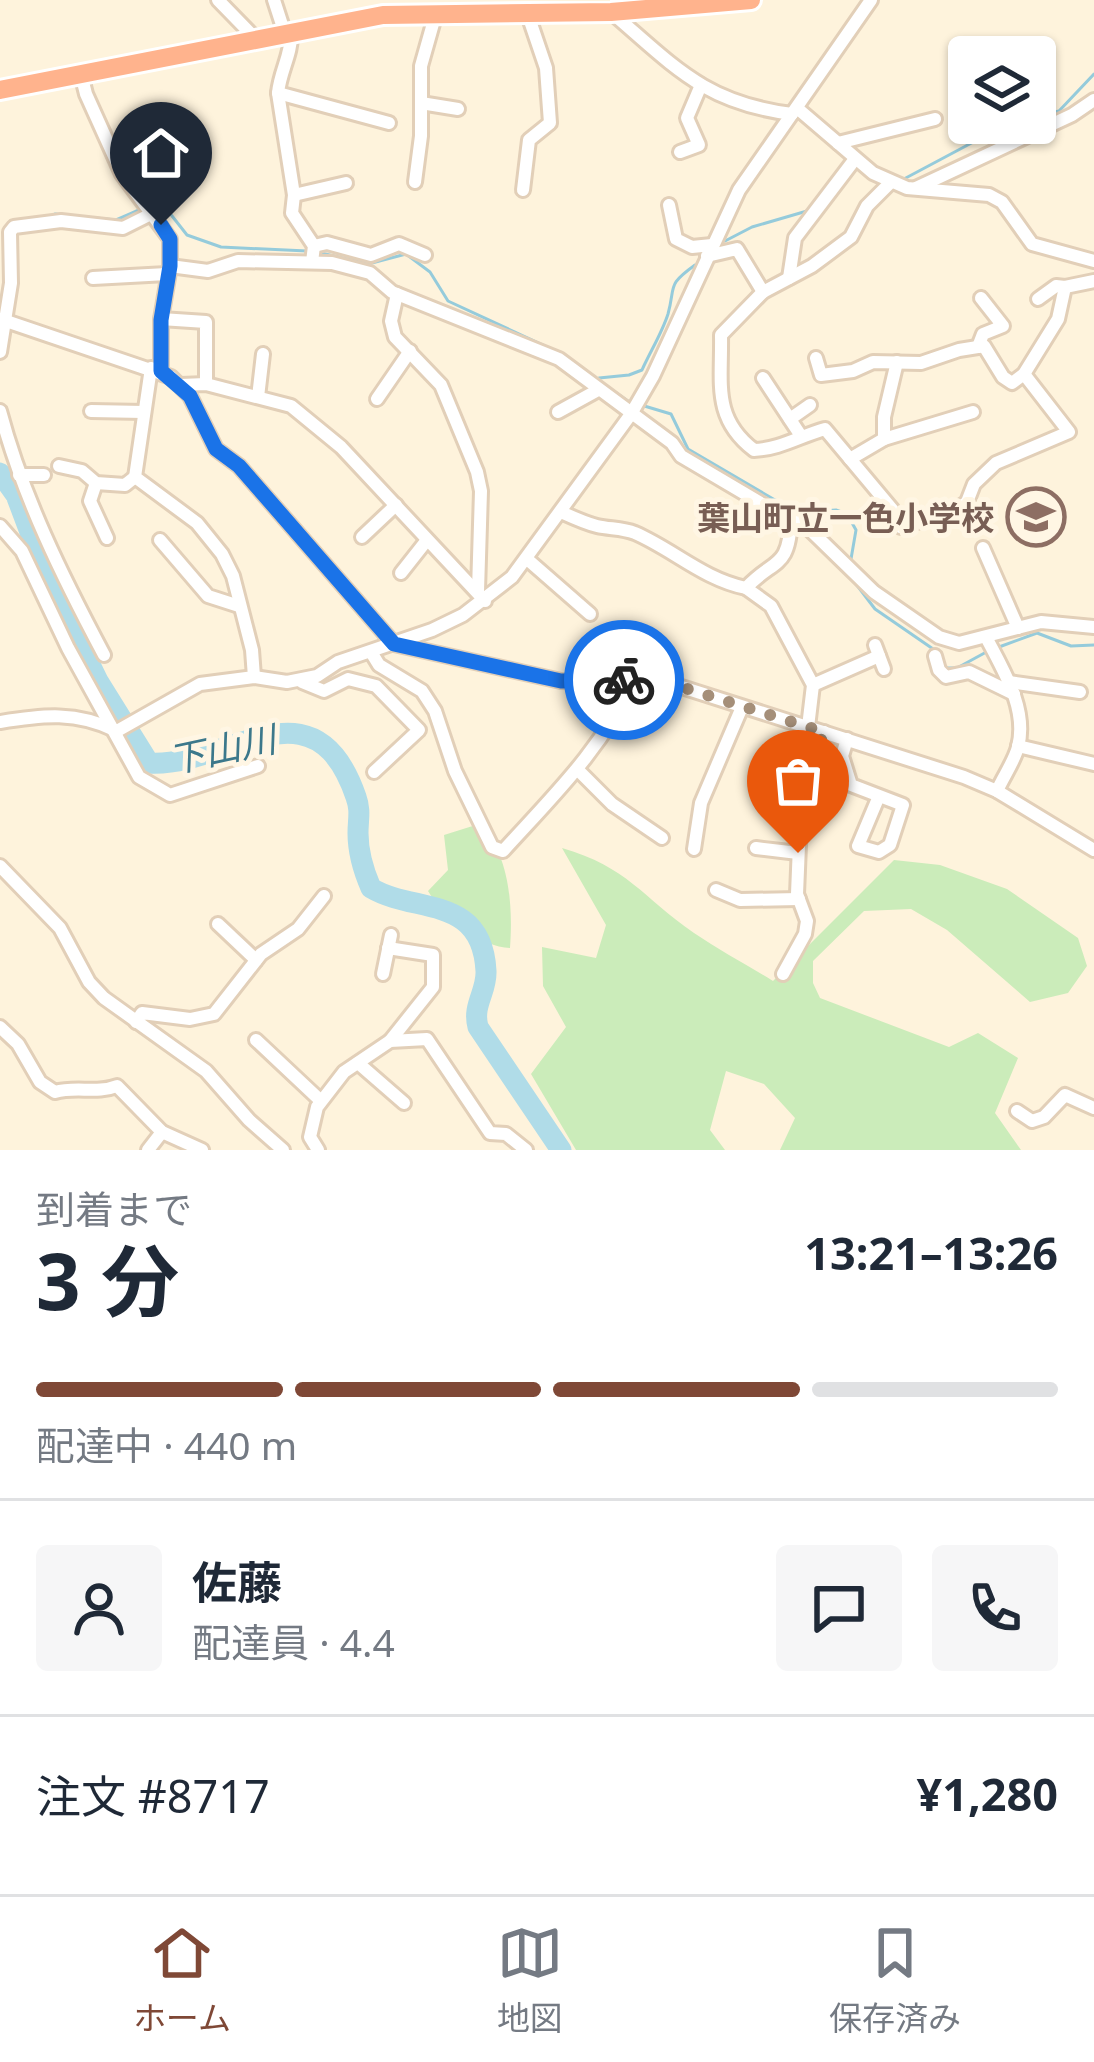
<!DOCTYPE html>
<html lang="ja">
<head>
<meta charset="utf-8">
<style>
  :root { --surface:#fff; --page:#f6f6f7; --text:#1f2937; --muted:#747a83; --line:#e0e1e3; --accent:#7f4836 }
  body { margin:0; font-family:"Noto Sans","Noto Sans JP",sans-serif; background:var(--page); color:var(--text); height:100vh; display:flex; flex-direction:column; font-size:45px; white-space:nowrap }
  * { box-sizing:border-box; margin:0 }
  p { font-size:39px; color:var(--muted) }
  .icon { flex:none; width:66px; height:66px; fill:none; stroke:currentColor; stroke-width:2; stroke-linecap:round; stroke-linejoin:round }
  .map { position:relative; height:1150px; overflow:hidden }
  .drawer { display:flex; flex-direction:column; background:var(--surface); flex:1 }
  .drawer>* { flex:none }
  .buttons { position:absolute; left:948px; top:36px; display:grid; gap:24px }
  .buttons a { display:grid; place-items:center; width:108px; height:108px; border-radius:12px; background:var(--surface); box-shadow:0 3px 9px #0004; font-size:60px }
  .pin { position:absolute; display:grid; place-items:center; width:102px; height:102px; color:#fff; margin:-123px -51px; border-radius:50% 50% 50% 0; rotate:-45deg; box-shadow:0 0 12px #0007 }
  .pin .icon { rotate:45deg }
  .courier { position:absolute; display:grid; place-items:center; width:120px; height:120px; margin:-60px; border:9px solid #1a73e8; border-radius:50%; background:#fff; color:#222; box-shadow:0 3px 15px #0007 }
  .overview em { font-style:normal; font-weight:700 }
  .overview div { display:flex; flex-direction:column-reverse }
  .overview { display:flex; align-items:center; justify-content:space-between; height:204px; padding:0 36px }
  h1 { font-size:78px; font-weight:700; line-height:90px }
  .bar { display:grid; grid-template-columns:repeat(4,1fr); gap:18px 12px; align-content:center; height:144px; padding:0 36px }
  .bar i { height:15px; border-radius:9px; background:var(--line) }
  .bar .selected { background:var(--accent) }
  .bar p { grid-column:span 4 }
  .line { display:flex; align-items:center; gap:30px; padding:0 36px; border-top:3px solid var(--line) }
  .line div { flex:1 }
  .round { display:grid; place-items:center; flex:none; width:126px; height:126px; border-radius:12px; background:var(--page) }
  .tab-bar { display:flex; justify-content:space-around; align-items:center; height:168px; border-top:3px solid var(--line); background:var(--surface); font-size:33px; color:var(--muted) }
  .tab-bar a { display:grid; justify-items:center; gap:6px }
  .tab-bar .selected { color:var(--accent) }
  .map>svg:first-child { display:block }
</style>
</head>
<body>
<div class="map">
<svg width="1094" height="1150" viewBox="0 0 1094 1150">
  <rect width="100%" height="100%" fill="#fef3dc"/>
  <g fill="#cbecba">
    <path d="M479,824c31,29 34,83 31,124 -28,0 -68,-34 -82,-57l20,-21 -4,-35z"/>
    <path d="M562,848c66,19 80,49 132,85 25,17 53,32 79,48l121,-121 46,5 67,24 71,49 9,28 -19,27 -38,9 -83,-72 -36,-21 -47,2 -51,50v22l7,15 129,49 29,-14 40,25 -23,55 26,37h-241l15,-32 -31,-34 -38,-13 -16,59 15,20h-149l-45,-76 35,-47 -23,-41 -1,-39 54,11 10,-33z"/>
  </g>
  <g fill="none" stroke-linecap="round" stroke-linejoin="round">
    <g stroke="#95cbdb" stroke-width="3">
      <polyline points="1035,116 1059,111 1094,74"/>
      <polyline points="902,180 979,139 1022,123"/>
      <polyline points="153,206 165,207 187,235 221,247 307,251"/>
      <polyline points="55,214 116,220 139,210"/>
      <polyline points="725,241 752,227 807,211"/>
      <polyline points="317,252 368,264 406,254 430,272 448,301 558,352"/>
      <polyline points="595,378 632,404"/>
      <path d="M599,378l30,-3 13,-5c8,-18 20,-37 26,-56 8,-29 -2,-28 27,-49"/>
      <polyline points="641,405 671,414 688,449 775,500 806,512 836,510 847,514 856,530 851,559"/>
      <polyline points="853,580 875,609 936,651"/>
      <polyline points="999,647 1037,633 1071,646 1094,645"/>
      <polyline points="945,668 957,668 990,650"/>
    </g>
    <path stroke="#b0dce8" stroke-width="21" d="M0,473l16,22 29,77 53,109 51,82c78,5 165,-89 207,34 5,14 2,22 2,36 0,18 6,39 13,55 44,26 111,6 115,83 1,21 -14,34 -8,56l83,123"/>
    <defs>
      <g id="minor">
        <polyline points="218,0 257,40"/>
        <polyline points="274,0 285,34"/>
        <path d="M612,13c63,54 93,90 180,101"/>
        <path d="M291,33c1,21 -11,38 -13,60l16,102 -2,18 22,33 -2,16"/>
        <polyline points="81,74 86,94 122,174 170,239 170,266 161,319 161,371"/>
        <polyline points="278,93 389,123"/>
        <polyline points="421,103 458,109"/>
        <polyline points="797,108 873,173 907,188 989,195 1002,202 1032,244 1094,261"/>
        <polyline points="838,143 935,119"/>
        <polyline points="680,152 699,145 687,118 701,85"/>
        <polyline points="415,182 421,136 421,66 436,13"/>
        <path d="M891,182l-24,24 -16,31 -39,29 -49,26 -42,43c1,48 -9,83 33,115 26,-1 46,-14 71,-21l67,80 9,18 55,-17 11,-8 7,-18 22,-21 73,-31 -45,-58"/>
        <polyline points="916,188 1072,115 1094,100"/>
        <polyline points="523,190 529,140 550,123 546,68 527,12"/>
        <polyline points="294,195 346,183"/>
        <polyline points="669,205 676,239 692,247 712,245"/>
        <polyline points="314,246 327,243 371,255 399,244 425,255"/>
        <polyline points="707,256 737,249 763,292"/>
        <polyline points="170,266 208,271 238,261 332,263 370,273 392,292 559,359 672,443 681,456 769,508 802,522 874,592 939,637 959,643 1041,622 1094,627"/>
        <polyline points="93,278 167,274"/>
        <polyline points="789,278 795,238 855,159"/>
        <polyline points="397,294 391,321 395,337 441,385 477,472 481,491 478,591"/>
        <polyline points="1038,299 1056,286 1065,287"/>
        <polyline points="0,319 171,377 190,396 216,449 239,466 394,644 561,681 669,683 964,777 997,791 1094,850"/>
        <polyline points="161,319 206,322 206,384"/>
        <polyline points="978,347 983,334 1003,326 981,298"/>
        <polyline points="0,352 11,283 10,232 14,227 61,221 123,228 151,214"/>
        <polyline points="816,358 821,375 853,371 873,362 921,363 959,350 984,346 1003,377 1012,383 1024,374 1058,319 1065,287 1094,281"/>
        <polyline points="151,368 135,477 197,523 222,554 233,576 252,650 254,677"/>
        <polyline points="763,378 801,436"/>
        <polyline points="181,385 206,384 291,406 341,447 485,601"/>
        <polyline points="258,397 263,354"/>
        <polyline points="377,399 410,351"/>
        <path d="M0,411c23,86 62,165 104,244"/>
        <polyline points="91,411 144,412"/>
        <polyline points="558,412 598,390"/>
        <polyline points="790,419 810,405"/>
        <polyline points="884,439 973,412"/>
        <polyline points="850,459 884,439 884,417 897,362"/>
        <polyline points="59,466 82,471 96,483 125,485 135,477"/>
        <polyline points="19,475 44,475"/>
        <polyline points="96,483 90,501 107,538"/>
        <path d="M561,512c11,5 24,11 36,14 13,3 25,2 38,7 39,17 68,46 111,55"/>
        <path d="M791,519c-2,51 -17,39 -45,69l25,18 42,79 -5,42"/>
        <polyline points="0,526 22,551 68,648 139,777 170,795 258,766"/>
        <polyline points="362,537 396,505"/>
        <polyline points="160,540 208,596 239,606"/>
        <polyline points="983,548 1018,628"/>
        <polyline points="527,559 590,614"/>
        <polyline points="401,573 427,540"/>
        <path d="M986,637c17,33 42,72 32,110 -4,15 -15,30 -21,44"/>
        <polyline points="875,645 884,669"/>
        <path d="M371,652l8,13 43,26 13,20 20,60 37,76 11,4c49,-54 101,-104 130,-171"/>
        <polyline points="935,656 939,670 946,677 969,672 1014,694"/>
        <polyline points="302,682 324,691 348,679 376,686 419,730 374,772"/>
        <polyline points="1009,682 1080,692"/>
        <polyline points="813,685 879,656"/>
        <path d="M0,722c43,-7 76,-11 117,9l83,-47 54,-7 33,5 30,-6 21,-14 94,-32 31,-15 49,-38 119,-163 22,-38 86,-186 132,-190"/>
        <polyline points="847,739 842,756 851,785 903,805 890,845 879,852 858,846 879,796"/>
        <polyline points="1018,746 1094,764"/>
        <polyline points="578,770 612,804 662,838"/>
        <polyline points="756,848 798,853"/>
        <polyline points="694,849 701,803 742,707"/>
        <polyline points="0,866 60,928 89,982 104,998 206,1071 249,1120 283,1150"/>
        <polyline points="716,890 740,900 799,899"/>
        <polyline points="218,924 256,960"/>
        <polyline points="388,948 433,955 433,987 390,1041"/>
        <polyline points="383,974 391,935"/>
        <polyline points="783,974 805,934 807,921 797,894 801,796 824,732"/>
        <polyline points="136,1022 142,1013 190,1019 214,1014 261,954 298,929 324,896"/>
        <path d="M0,1027l18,17 22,38 15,10c21,-6 42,2 62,-6l45,46 40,18"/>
        <polyline points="256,1040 321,1101"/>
        <polyline points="358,1063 404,1103"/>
        <polyline points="1017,1111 1032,1121 1044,1117 1065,1095 1094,1108"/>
        <polyline points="148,1150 162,1132"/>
        <polyline points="318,1150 310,1137 317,1107 344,1072 390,1041 427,1039 490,1133 506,1134 526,1150"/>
      </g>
      <polyline id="highway" points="0,90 383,15 611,12 751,0"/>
    </defs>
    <use href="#minor" stroke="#e2cfb8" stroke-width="18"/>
    <use href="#highway" stroke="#fff" stroke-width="24"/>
    <use href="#minor" stroke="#fff" stroke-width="12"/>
    <use href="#highway" stroke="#ffb38d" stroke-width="18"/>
  </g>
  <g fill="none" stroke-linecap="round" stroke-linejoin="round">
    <polyline stroke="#a58f79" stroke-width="12" stroke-dasharray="0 21.6" points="624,680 669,683 824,732 801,796 798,853"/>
    <polyline stroke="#1a73e8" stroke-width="15" points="161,225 170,239 170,266 161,320 161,371 190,396 216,449 239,466 394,644 561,681 624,680"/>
  </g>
  <defs>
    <symbol id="school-ring" viewBox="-11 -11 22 22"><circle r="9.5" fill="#fff6e4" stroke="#8d6e63" stroke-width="1.5"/><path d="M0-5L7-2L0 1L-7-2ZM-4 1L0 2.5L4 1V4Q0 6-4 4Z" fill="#8d6e63"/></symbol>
  </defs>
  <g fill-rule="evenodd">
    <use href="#school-ring" x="1003" y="484" width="66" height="66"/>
  </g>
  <g text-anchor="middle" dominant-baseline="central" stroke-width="10" stroke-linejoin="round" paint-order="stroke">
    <g font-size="33" font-weight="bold" fill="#785e54" stroke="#fff6e4" text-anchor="end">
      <text x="994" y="517">葉山町立一色小学校</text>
    </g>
    <g font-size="36" font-style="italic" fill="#3c788b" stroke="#fff6e4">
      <text transform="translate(222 749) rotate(-12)">下山川</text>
    </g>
  </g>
</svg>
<div class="buttons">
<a><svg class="icon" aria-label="layers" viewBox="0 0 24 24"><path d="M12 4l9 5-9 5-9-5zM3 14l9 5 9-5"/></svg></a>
</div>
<div class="pin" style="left:798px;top:853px;background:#ea580c"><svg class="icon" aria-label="bag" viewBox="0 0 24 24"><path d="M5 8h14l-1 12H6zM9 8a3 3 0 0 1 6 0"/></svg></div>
<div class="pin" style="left:161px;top:225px;background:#1f2937"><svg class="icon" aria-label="home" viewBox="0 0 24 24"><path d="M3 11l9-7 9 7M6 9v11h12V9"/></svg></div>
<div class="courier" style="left:624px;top:680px"><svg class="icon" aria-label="bike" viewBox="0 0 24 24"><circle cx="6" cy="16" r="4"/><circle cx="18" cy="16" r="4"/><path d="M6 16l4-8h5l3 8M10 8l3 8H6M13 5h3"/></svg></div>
</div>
<section class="drawer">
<div class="overview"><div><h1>3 分</h1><p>到着まで</p></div><em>13:21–13:26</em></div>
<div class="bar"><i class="selected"></i><i class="selected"></i><i class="selected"></i><i></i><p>配達中 · 440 m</p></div>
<div class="line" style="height:216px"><a class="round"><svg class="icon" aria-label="person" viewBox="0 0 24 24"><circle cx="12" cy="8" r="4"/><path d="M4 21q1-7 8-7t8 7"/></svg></a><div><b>佐藤</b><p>配達員 · 4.4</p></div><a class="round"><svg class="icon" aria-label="chat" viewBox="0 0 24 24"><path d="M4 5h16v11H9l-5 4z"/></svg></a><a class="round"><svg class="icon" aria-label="phone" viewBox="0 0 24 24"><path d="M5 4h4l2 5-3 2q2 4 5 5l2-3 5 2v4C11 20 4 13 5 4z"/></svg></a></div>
<div class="line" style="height:156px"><div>注文 #8717</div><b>¥1,280</b></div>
</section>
<nav class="tab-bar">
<a class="selected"><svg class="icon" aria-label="home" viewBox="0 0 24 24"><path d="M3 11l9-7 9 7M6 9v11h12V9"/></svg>ホーム</a>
<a><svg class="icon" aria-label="map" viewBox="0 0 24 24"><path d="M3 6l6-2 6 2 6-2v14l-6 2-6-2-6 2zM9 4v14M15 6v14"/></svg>地図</a>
<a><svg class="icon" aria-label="saved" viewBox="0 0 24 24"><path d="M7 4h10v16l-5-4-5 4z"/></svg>保存済み</a>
</nav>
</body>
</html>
